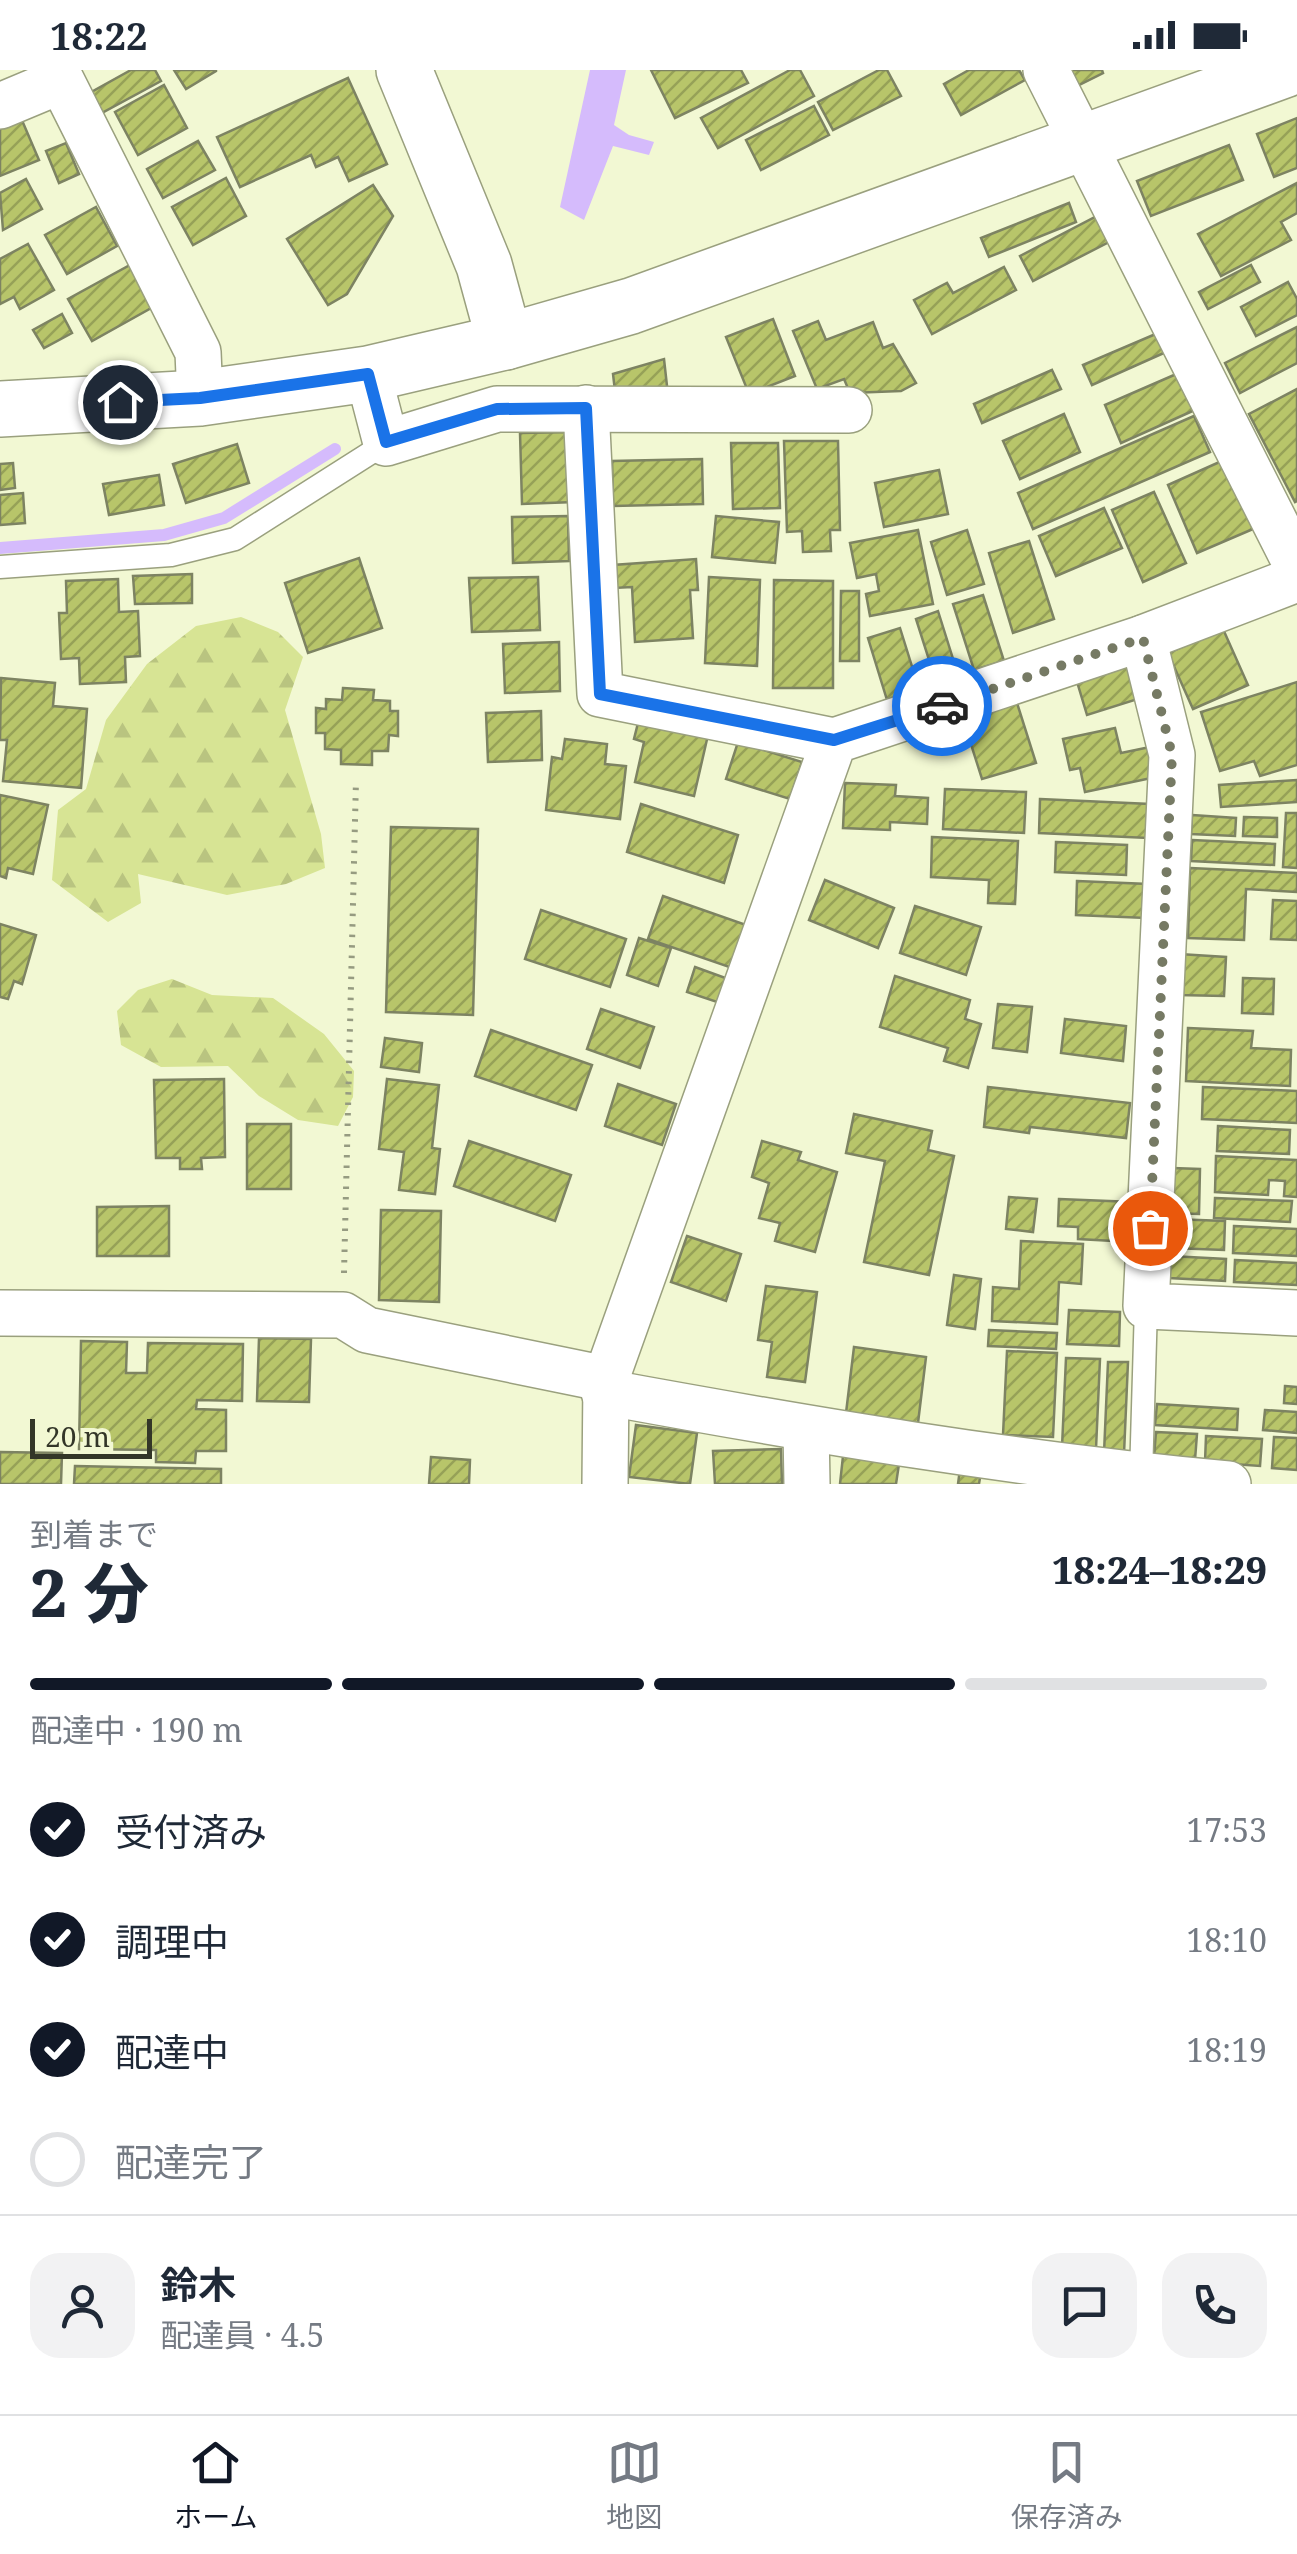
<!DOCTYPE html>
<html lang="ja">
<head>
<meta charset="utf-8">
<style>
  :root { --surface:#fff; --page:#f2f2f3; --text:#1f2937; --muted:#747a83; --line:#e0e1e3; --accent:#111827 }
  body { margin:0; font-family:"Noto Serif","Noto Sans JP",serif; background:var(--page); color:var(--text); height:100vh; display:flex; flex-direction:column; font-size:38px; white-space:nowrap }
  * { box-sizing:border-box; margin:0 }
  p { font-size:32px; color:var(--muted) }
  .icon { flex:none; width:55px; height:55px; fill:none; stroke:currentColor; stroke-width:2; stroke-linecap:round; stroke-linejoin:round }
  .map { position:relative; height:1414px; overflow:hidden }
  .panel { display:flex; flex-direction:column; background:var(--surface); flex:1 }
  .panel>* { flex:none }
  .scale { position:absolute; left:30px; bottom:25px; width:122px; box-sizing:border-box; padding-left:10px; border:5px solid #333628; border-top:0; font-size:28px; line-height:35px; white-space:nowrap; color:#333628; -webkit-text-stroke:8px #f2f8d3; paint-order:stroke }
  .pin { position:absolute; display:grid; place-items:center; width:85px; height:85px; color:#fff; margin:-42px; border:5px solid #fff; border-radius:50%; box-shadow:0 2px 10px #0007 }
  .courier { position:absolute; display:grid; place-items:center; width:100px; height:100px; margin:-50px; border:8px solid #1a73e8; border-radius:50%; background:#fff; color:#222; box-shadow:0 2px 12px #0007 }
  .summary em { font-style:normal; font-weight:800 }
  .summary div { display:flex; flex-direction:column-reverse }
  .summary { display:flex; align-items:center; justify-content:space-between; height:170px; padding:0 30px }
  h1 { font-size:65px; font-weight:800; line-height:75px }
  .bar { display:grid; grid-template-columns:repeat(4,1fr); gap:15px 10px; align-content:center; height:120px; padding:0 30px }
  .bar i { height:12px; border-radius:8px; background:var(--line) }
  .bar .current { background:var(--accent) }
  .bar p { grid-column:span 4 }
  .line { display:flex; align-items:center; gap:25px; padding:0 30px; border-top:2px solid var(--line) }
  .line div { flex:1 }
  .round { display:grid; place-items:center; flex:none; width:105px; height:105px; border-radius:30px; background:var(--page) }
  ol { padding:0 30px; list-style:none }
  li { display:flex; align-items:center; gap:30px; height:110px }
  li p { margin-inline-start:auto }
  li .icon { padding:10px; border-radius:50%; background:var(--accent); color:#fff; stroke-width:4 }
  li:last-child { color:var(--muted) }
  li i { width:55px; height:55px; border:5px solid var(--line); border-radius:50% }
  .status { display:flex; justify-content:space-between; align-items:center; height:70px; padding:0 50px; background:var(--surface); direction:ltr }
  .status svg { height:28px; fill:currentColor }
  .dock { display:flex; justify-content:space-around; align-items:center; height:140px; border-top:2px solid var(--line); background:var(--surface); font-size:28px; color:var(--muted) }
  .dock a { display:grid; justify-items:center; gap:5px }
  .dock .current { color:var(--accent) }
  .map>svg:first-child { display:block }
</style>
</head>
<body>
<div class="status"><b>18:22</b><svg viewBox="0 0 49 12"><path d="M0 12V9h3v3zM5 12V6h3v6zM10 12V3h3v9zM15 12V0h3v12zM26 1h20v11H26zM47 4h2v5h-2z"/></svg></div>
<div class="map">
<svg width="1297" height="1414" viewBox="0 0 1297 1414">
  <defs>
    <pattern id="forest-firs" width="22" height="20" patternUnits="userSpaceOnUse" patternTransform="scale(2.5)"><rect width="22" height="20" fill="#d7e494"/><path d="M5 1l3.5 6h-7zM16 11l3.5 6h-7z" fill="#b9c480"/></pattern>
    <pattern id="building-hatch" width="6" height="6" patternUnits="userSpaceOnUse" patternTransform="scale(2.5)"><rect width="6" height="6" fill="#b8c56a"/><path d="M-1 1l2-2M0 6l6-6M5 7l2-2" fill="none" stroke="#96a157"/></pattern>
  </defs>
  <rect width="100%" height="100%" fill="#f2f8d3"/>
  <g fill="url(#forest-firs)">
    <polygon points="241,547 278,562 303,587 285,640 321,764 325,798 286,814 227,825 138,804 141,833 108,852 52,810 58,740 86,719 106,650 147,594 196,556"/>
    <polygon points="172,909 212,925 273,928 324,964 354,1001 353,1027 338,1056 298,1050 259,1026 228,996 161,997 121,975 117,941 138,920"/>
  </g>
  <polygon fill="#d5bbfc" points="590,0 626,0 614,55 629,65 654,72 649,85 613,76 584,150 560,137"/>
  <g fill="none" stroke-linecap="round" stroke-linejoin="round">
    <polyline stroke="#d5bbfc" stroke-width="12" points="0,478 164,465 224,448 335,379"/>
  </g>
  <g fill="url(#building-hatch)" stroke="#7d8362" stroke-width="2.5">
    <polygon points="131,0 155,0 161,11 98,45 86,25"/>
    <polygon points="174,0 216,0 216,1 186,19"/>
    <polygon points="651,0 741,0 748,13 675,48"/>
    <polygon points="790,0 800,0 814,26 718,78 701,48"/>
    <polygon points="879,0 887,0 901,26 833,60 818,32"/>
    <polygon points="969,0 1019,0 1025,10 961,45 944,14"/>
    <polygon points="1067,0 1102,0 1103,3 1075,17"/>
    <polygon points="348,8 387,94 349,111 338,87 316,97 311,85 240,117 217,67"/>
    <polygon points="164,15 187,58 138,85 115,42"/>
    <polygon points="814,36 829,65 761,100 746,70"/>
    <polygon points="21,48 39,90 0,106 0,57"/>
    <polygon points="1297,48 1297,98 1274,107 1257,64"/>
    <polygon points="198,71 215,100 163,128 147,99"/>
    <polygon points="66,73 79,104 59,113 46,81"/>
    <polygon points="1229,75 1243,110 1151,146 1137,111"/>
    <polygon points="226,108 246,146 193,175 172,137"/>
    <polygon points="26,109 42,139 3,160 0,123"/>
    <polygon points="1297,113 1297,143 1281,152 1291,170 1221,206 1198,164"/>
    <polygon points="373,115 393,146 347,224 328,235 287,169"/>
    <polygon points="1069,133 1076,152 989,187 981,168"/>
    <polygon points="96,137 117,176 67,204 45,165"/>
    <polygon points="1097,146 1111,171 1033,211 1020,186"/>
    <polygon points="28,174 54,220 20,239 14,227 0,234 0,189"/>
    <polygon points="130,195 153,237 92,271 68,229"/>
    <polygon points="1251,195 1260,212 1208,239 1199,222"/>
    <polygon points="1004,197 1016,220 932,264 914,230 947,213 953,223"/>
    <polygon points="1288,212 1297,229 1297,245 1256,266 1241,237"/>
    <polygon points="62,244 72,263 44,278 33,260"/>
    <polygon points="773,249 795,306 749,324 726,267"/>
    <polygon points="818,251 826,270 873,252 883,278 893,274 916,313 901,321 850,323 844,309 817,319 793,261"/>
    <polygon points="1297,257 1297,293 1240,323 1225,293"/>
    <polygon points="1158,263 1166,282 1092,315 1083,295"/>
    <polygon points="664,289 668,325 615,321 613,304"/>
    <polygon points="1052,300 1061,319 982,353 974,334"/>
    <polygon points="1181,302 1197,339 1121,373 1105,335"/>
    <polygon points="1297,319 1297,431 1295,432 1249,344"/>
    <polygon points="1064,344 1080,382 1020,409 1003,371"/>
    <polygon points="1194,346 1210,382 1033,459 1018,423"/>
    <polygon points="572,362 574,432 522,434 520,363"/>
    <polygon points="784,371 838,371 840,460 830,460 831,481 803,482 802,461 787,462"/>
    <polygon points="731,373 778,373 780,438 733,439"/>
    <polygon points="237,374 249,413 186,433 173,394"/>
    <polygon points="702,389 703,434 613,436 612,391"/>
    <polygon points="1224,390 1253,459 1197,483 1168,415"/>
    <polygon points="13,393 15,418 0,420 0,394"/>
    <polygon points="939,400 948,444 884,457 875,413"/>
    <polygon points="159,405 164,435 109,445 103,414"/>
    <polygon points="1154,422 1186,493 1143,512 1112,440"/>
    <polygon points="23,423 25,453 0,455 0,425"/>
    <polygon points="1104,438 1122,478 1056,506 1039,466"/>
    <polygon points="568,446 569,491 513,493 512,447"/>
    <polygon points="716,446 779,452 775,493 712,487"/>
    <polygon points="918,460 933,534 870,546 866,524 879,521 876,504 857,508 850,473"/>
    <polygon points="967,460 984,514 947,525 931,472"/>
    <polygon points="1029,471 1054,549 1013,563 989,483"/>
    <polygon points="359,488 382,558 308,583 285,513"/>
    <polygon points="696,489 698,520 690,520 693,568 635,572 632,517 614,518 613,495"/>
    <polygon points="192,504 192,533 135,534 133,506"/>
    <polygon points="538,507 540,560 472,562 469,508"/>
    <polygon points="709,507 760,510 757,596 705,593"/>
    <polygon points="118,509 119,542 138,541 140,586 125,587 126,612 80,614 79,588 61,589 59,543 67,543 66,511"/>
    <polygon points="774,510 833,511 833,618 773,618"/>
    <polygon points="841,521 859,521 859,591 840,591"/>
    <polygon points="983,525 1004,591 974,600 953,534"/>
    <polygon points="938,541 959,608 937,615 916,549"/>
    <polygon points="900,558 919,619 887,630 868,568"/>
    <polygon points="1223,559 1248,615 1193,639 1168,583"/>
    <polygon points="559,572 560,621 505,623 503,574"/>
    <polygon points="1129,588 1141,628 1087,645 1075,605"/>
    <polygon points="1,608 55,613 53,636 87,639 81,718 3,711 7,670 0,670"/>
    <polygon points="1297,612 1297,695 1260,706 1254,691 1220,701 1201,642"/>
    <polygon points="343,618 374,620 373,630 390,631 390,641 398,641 398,666 389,665 388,681 372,681 372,695 341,694 341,680 325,679 325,663 316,663 316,638 326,639 326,629 342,630"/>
    <polygon points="1017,633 1036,693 982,709 963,649"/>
    <polygon points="541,641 542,690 488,692 486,643"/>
    <polygon points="639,649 708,665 694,726 635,712 644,672 634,669"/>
    <polygon points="1115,658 1121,683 1150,677 1156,707 1085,722 1080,698 1070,700 1063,669"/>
    <polygon points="565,669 607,674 605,694 626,696 620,749 546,740 552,687 562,689"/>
    <polygon points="738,672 802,692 790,729 726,709"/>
    <polygon points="1297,710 1297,732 1221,737 1219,715"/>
    <polygon points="845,713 896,715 895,726 928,728 927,754 890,752 890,760 843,758"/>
    <polygon points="945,719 1026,722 1024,763 943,759"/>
    <polygon points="0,725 48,735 33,804 8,798 6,808 0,806"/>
    <polygon points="1040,729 1150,734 1148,768 1039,763"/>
    <polygon points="641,734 738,765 724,813 627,782"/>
    <polygon points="1286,743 1297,743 1297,798 1283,797"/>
    <polygon points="1192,745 1236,748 1235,766 1191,764"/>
    <polygon points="1244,747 1277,748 1277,767 1243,766"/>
    <polygon points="391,757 478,759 473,945 386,942"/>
    <polygon points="932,767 1018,771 1015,834 988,833 989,810 931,807"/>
    <polygon points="1192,770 1275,774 1274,795 1191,791"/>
    <polygon points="1056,772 1127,775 1126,805 1055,802"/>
    <polygon points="1190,798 1297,803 1297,822 1246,819 1244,870 1188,868"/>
    <polygon points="825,810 894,838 878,878 809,850"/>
    <polygon points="1077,811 1148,814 1146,848 1076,845"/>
    <polygon points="663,826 749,856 735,899 648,869"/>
    <polygon points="1273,830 1297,831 1297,870 1271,869"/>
    <polygon points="915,836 981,857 966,905 900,883"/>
    <polygon points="541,840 626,869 610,917 525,889"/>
    <polygon points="0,854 36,865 22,914 14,911 8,929 0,927"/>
    <polygon points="639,868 671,878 658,916 627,905"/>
    <polygon points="1179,884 1226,887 1224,926 1178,925"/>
    <polygon points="695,897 731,910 723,934 687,922"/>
    <polygon points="895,906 970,930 965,949 981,954 968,998 944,991 948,978 880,957"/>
    <polygon points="1243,908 1274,909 1273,944 1242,943"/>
    <polygon points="998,934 1032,937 1027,982 993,978"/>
    <polygon points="601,939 654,957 640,998 587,979"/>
    <polygon points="1065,949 1126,956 1123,991 1061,983"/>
    <polygon points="1188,958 1253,961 1251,978 1291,980 1290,1016 1186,1011"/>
    <polygon points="491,960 592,995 576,1040 475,1006"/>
    <polygon points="385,968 422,973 419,1002 381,997"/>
    <polygon points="224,1009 225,1087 201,1088 202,1099 180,1099 180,1088 156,1088 154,1010"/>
    <polygon points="387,1009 439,1015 432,1078 440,1079 435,1124 399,1120 404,1082 379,1079"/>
    <polygon points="618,1014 676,1034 662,1075 605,1056"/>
    <polygon points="988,1017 1130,1033 1126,1068 1030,1057 1029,1063 984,1057"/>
    <polygon points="1203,1017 1297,1021 1297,1053 1202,1049"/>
    <polygon points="854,1044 932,1061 928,1080 954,1086 929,1205 864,1192 885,1091 846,1083"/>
    <rect x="247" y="1054" width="44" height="65"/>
    <polygon points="1218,1056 1290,1060 1289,1084 1217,1081"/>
    <polygon points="469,1071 571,1105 555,1151 454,1116"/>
    <polygon points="762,1071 801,1082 798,1090 837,1102 815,1182 775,1171 780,1153 759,1148 769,1113 752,1107"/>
    <polygon points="1216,1086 1297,1090 1297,1127 1284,1126 1285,1111 1269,1110 1268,1125 1215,1122"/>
    <polygon points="1172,1098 1200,1099 1199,1144 1170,1143"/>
    <polygon points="1009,1127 1037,1129 1033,1162 1006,1159"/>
    <polygon points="1215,1128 1292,1131 1290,1152 1214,1148"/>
    <polygon points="1059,1129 1133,1132 1131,1172 1078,1169 1078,1157 1058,1156"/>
    <polygon points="169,1136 169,1186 97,1186 97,1137"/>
    <polygon points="381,1140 441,1141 439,1232 379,1230"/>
    <polygon points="1172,1149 1225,1151 1224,1180 1172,1178"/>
    <polygon points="1234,1156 1297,1159 1297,1186 1233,1183"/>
    <polygon points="687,1166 741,1184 726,1231 671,1212"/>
    <polygon points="1021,1171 1083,1174 1081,1214 1059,1212 1057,1254 992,1251 993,1217 1019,1219"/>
    <polygon points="1170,1186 1226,1189 1225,1211 1169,1208"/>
    <polygon points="1235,1190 1297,1193 1297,1215 1234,1212"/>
    <polygon points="954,1205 981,1209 975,1259 947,1255"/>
    <polygon points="766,1216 817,1222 805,1312 767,1307 772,1272 758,1270"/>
    <polygon points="1069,1240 1120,1242 1119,1276 1067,1274"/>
    <polygon points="989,1260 1057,1263 1056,1279 988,1276"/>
    <polygon points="259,1268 311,1269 309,1332 257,1331"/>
    <polygon points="81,1271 127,1272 126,1303 147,1303 148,1273 243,1274 242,1331 197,1330 196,1339 226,1340 226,1381 196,1381 195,1393 156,1392 156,1380 79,1379"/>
    <polygon points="854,1277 926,1287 918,1353 846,1343"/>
    <polygon points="1007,1281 1057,1283 1053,1367 1003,1365"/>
    <polygon points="1066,1288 1100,1289 1096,1379 1062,1377"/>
    <polygon points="1108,1292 1128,1292 1124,1384 1104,1383"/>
    <polygon points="1285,1316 1297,1317 1297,1334 1284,1333"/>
    <polygon points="1157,1334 1238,1339 1237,1360 1155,1355"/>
    <polygon points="1265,1340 1297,1342 1297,1363 1263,1360"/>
    <polygon points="636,1355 697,1363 690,1414 629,1407"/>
    <polygon points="1156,1362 1197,1364 1195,1390 1154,1387"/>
    <polygon points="1206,1366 1262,1369 1260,1396 1205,1392"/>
    <polygon points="1274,1367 1297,1368 1297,1400 1272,1398"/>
    <polygon points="781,1379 782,1414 715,1414 713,1381"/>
    <polygon points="0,1382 62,1383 61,1414 0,1414"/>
    <polygon points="843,1386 899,1394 896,1414 840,1414"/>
    <polygon points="431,1387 470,1390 469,1414 429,1414"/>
    <polygon points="75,1396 221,1399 221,1414 74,1414"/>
    <polygon points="960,1399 981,1402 979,1414 958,1414"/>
  </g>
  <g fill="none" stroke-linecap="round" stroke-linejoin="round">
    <defs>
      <g id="lane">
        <polyline points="0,497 171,485 235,469 386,373"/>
        <polyline points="1141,1406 1146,1236"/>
      </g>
      <g id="street">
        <polyline points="56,0 198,282 200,328"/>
        <polyline points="1046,0 1297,496"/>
        <polyline points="0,36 60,11"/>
        <polyline points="368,304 386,373 497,339 849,340"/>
        <polyline points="586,338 600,624 834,671"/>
        <polyline points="1143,568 1172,685 1146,1236 1297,1243"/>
        <polyline points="0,1243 343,1245 367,1260 606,1309"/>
        <path d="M604,1322c207,38 414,73 624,92"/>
        <polyline points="806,1359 807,1414"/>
        <polyline points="605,1414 606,1309 834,671 1143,568 1297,509"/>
      </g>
      <g id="secondary">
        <polyline points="404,0 484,195 505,272"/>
        <polyline points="0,339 200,328 368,304 505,272 631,236 1284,0"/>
      </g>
    </defs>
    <use href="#lane" stroke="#9aa07e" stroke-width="25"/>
    <use href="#street" stroke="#9aa07e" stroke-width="48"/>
    <use href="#secondary" stroke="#9aa07e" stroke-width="58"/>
    <polyline stroke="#969b81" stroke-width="6" stroke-dasharray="2.5 8" stroke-linecap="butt" points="344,1203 356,710"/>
    <use href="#lane" stroke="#fff" stroke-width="22"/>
    <use href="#street" stroke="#fff" stroke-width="45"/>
    <use href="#secondary" stroke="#fff" stroke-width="55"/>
  </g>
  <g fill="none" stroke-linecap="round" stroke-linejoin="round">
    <polyline stroke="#767a64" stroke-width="10" stroke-dasharray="0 18" points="942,636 1143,568 1172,685 1150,1158"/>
    <polyline stroke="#1a73e8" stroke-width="12" points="120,332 200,328 368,304 386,372 497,339 586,338 600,624 834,670 942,636"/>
  </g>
</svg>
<div class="scale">20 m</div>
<div class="pin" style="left:1150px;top:1158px;background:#ea580c"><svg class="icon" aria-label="bag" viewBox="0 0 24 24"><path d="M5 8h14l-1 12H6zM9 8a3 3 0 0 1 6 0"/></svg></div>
<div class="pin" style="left:120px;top:332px;background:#1f2937"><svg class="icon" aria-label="home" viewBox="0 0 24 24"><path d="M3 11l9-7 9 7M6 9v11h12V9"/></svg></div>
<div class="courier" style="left:942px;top:636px"><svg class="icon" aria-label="car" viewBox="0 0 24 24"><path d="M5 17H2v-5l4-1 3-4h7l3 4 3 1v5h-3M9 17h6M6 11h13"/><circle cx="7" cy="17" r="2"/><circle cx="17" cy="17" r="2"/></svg></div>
</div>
<section class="panel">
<div class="summary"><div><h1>2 分</h1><p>到着まで</p></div><em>18:24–18:29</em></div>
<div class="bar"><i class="current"></i><i class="current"></i><i class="current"></i><i></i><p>配達中 · 190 m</p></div>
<ol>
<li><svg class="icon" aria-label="check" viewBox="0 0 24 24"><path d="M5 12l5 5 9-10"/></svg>受付済み<p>17:53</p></li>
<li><svg class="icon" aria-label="check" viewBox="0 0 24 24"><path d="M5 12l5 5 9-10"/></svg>調理中<p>18:10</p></li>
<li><svg class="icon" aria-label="check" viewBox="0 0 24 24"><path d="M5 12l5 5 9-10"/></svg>配達中<p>18:19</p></li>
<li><i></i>配達完了</li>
</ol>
<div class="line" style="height:180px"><a class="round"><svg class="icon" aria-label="person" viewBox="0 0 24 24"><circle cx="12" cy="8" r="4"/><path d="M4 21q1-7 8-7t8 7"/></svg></a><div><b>鈴木</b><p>配達員 · 4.5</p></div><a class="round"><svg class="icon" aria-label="chat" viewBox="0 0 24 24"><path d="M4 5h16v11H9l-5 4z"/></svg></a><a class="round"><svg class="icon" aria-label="phone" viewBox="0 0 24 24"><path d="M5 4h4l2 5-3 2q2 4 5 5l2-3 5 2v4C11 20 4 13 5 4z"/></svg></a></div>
</section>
<nav class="dock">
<a class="current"><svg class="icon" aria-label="home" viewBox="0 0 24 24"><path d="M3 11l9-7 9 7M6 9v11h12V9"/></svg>ホーム</a>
<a><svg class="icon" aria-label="map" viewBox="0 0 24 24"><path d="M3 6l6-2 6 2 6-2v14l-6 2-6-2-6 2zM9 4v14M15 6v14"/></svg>地図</a>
<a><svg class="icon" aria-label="saved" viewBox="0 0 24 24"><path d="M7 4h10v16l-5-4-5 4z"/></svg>保存済み</a>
</nav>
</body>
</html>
